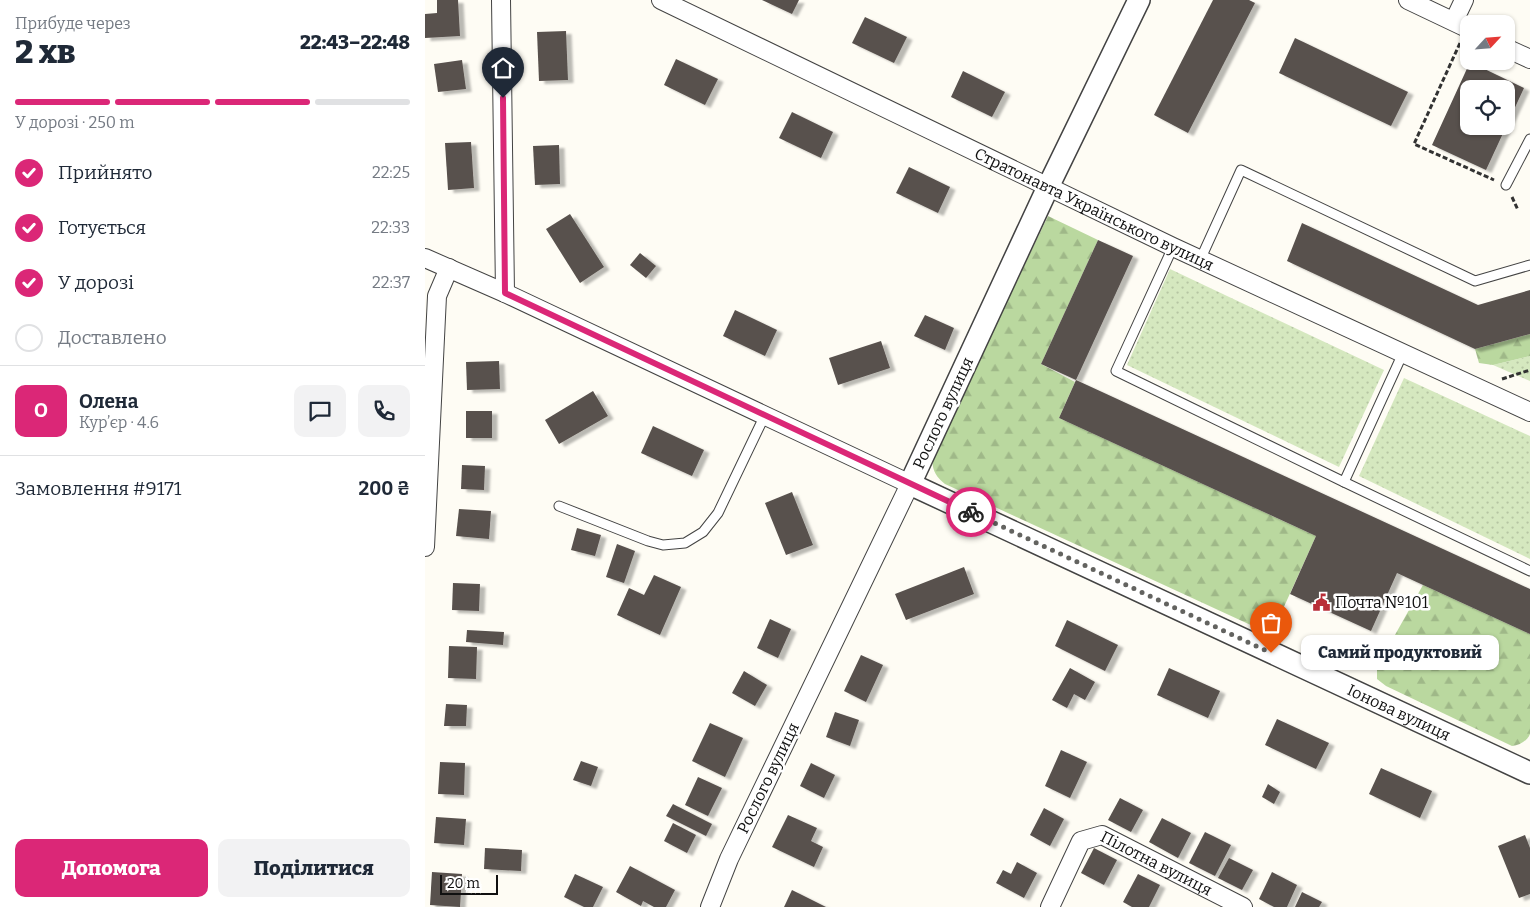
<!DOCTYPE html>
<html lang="uk">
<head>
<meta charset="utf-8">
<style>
  :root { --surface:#fff; --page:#f2f2f3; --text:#1f2937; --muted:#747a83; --line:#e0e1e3; --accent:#db2777 }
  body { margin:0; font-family:Bitter,serif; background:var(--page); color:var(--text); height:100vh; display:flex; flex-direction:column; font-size:19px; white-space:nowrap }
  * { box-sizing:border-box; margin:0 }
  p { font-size:16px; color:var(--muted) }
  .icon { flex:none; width:28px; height:28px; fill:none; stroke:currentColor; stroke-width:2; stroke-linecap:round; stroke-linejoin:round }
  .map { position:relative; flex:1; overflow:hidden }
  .panel { display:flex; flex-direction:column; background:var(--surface); width:425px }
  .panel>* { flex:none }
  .needle { width:32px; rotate:64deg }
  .buttons { position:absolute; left:1035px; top:15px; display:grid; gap:10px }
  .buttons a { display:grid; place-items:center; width:55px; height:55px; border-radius:10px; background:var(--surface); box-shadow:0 1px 4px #0004; font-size:25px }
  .scale { position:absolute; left:15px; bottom:12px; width:58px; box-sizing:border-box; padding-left:5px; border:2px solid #101010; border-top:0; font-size:14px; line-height:18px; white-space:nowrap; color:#101010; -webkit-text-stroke:4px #fff; paint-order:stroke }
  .pin { position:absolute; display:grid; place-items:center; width:42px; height:42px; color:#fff; margin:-51px -21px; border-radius:50% 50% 50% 0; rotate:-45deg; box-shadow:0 0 5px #0007 }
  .pin .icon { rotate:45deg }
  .courier { position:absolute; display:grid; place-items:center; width:50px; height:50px; margin:-25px; border:4px solid #db2777; border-radius:50%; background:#fff; color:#222; box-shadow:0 1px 6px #0007 }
  .bubble { position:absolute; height:35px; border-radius:10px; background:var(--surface); box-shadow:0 1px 4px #0004; font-size:16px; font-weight:800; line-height:35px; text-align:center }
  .headline em { font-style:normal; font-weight:800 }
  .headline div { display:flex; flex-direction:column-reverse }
  .headline { display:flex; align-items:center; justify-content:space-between; height:85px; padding:0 15px }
  h1 { font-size:32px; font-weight:800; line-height:38px }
  .bar { display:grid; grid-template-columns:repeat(4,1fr); gap:8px 5px; align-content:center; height:60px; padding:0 15px }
  .bar i { height:6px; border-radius:4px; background:var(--line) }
  .bar .current { background:var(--accent) }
  .bar p { grid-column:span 4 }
  .line { display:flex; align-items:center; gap:12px; padding:0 15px; border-top:1px solid var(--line) }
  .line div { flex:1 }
  .round { display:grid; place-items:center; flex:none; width:52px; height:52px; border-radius:10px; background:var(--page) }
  ol { padding:0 15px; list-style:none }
  li { display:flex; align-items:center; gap:15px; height:55px }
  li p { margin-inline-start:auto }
  li .icon { padding:5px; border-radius:50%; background:var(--accent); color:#fff; stroke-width:4 }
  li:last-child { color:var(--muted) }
  li i { width:28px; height:28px; border:2px solid var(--line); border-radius:50% }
  .button { display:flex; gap:10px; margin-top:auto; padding:10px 15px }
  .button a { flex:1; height:58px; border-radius:10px; background:var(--accent); color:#fff; font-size:20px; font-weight:800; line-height:58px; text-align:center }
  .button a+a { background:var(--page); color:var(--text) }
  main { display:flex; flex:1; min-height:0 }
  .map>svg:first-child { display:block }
</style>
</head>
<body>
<main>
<section class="panel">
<div class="headline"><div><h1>2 хв</h1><p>Прибуде через</p></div><em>22:43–22:48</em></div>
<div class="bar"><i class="current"></i><i class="current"></i><i class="current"></i><i></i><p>У дорозі · 250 m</p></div>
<ol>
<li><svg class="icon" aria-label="check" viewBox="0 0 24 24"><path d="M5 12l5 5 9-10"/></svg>Прийнято<p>22:25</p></li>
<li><svg class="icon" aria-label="check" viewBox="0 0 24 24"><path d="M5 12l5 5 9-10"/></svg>Готується<p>22:33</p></li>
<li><svg class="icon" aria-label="check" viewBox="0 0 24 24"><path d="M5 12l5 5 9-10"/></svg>У дорозі<p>22:37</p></li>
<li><i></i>Доставлено</li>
</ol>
<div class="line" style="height:90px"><b class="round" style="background:var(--accent);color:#fff">О</b><div><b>Олена</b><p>Кур’єр · 4.6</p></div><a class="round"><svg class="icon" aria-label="chat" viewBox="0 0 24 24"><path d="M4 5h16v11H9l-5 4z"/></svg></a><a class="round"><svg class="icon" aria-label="phone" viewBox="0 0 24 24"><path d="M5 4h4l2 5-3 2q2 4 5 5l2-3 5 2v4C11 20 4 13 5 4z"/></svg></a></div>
<div class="line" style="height:65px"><div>Замовлення #9171</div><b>200 ₴</b></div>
<div class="button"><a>Допомога</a><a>Поділитися</a></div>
</section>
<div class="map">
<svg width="1105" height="907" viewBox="0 0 1105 907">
  <defs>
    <pattern id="grass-dots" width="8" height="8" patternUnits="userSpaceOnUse" patternTransform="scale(1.25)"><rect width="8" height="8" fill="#d5e8bf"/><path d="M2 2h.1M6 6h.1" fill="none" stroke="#b6c6a3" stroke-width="1.8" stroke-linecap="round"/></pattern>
    <pattern id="forest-firs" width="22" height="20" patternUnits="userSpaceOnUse" patternTransform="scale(1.25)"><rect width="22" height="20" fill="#bad89f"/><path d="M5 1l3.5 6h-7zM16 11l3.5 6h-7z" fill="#9fb888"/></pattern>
    <filter id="shadow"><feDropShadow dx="5.5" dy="3" stdDeviation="1" flood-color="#0004"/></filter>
  </defs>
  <rect width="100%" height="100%" fill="#fefcf4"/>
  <g fill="url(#grass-dots)">
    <polygon points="745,269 959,370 914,467 702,365"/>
    <polygon points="1105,356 1105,381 1068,365"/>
    <polygon points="979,378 1105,436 1105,559 934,476"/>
  </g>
  <g fill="url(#forest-firs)">
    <path d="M623,216l50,24 -57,124 34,18 -16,36 257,118 -38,84 -10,8 -13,-1 -310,-143c-10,-8 -14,-16 -12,-28z"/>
    <polygon points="1105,334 1105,356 1068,365 1054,363 1050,349"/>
    <path d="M998,585l107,49v100c-3,7 -10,11 -18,12l-126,-60 -9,-7v-12z"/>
  </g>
  <g fill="#58514d" fill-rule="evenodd" filter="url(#shadow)">
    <polygon points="12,0 33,0 35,36 0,38 0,14 12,13"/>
    <polygon points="337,0 374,0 367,14"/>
    <polygon points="788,0 824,0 830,3 763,133 729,115"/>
    <polygon points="440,17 482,37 469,63 427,43"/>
    <polygon points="141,31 143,80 114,81 112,32"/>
    <polygon points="870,38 983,92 966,126 854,73"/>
    <polygon points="251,59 293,79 280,105 239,85"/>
    <polygon points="37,60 41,89 13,92 9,64"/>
    <path d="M1045,62l54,26 -38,82 -54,-25zM1044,89h37v37h-37z"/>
    <polygon points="538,71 580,92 567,117 526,97"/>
    <polygon points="367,112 408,132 396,158 354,138"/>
    <polygon points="46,142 49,188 23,190 20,143"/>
    <polygon points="134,145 135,184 110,185 108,146"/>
    <polygon points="484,167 525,187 513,213 471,193"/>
    <polygon points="145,214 179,267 155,283 121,229"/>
    <polygon points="877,223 1053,305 1105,290 1105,334 1050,349 862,261"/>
    <polygon points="673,240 708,256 651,380 616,364"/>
    <polygon points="215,253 231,266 221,278 205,265"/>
    <polygon points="310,310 352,330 340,356 298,336"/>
    <polygon points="500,315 529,328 520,350 489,336"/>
    <polygon points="456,341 465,368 413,385 404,358"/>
    <polygon points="74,361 75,389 42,390 41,362"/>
    <polygon points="651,380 1105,589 1105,634 972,573 946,631 865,594 891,536 634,418"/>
    <polygon points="168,391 183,416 134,444 120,420"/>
    <rect x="41" y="411" width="26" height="27"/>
    <polygon points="228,426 279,450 267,476 216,453"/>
    <polygon points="37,465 60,466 59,490 36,489"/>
    <polygon points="367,492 388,545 361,555 340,503"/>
    <polygon points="34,509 66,511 64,539 31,536"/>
    <polygon points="152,528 176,535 170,556 146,550"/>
    <polygon points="192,544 210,551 199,583 181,577"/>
    <polygon points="539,567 549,594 481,620 470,594"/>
    <polygon points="229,575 256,587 235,635 192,615 204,588 219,595"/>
    <polygon points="28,583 55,584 54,611 27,610"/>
    <polygon points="345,619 366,629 353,658 332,648"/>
    <polygon points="642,620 693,645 680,671 630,646"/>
    <polygon points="42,630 79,632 78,645 41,642"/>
    <polygon points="24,646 52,647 51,679 23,678"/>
    <polygon points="436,655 458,665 441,702 419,691"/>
    <polygon points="645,668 670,682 660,700 649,694 642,708 627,700"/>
    <polygon points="744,668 795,691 783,718 732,695"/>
    <polygon points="319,671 342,685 330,706 307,693"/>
    <polygon points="21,704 42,705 41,726 19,726"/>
    <polygon points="410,712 434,720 425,746 401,737"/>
    <polygon points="852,719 904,743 891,769 840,745"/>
    <polygon points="285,723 318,738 300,777 267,761"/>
    <polygon points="636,750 662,762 645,798 620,786"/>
    <polygon points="156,761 173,767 166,786 148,780"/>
    <polygon points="15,762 40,763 39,795 13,794"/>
    <polygon points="386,763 410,775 399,798 375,786"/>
    <polygon points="956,768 1007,791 995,818 944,794"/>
    <polygon points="273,777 297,788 283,816 260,805"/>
    <polygon points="843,784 855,792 849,804 837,797"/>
    <polygon points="695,798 718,810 706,832 683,820"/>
    <polygon points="248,804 287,824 281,836 241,816"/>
    <polygon points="619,808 639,819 625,846 605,835"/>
    <polygon points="363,815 392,828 386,841 398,847 389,867 347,847"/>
    <polygon points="11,817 41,819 39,845 9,843"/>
    <polygon points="737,818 766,833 753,858 724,842"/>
    <polygon points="248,823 271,835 262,853 239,841"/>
    <polygon points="780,832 806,845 790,876 764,863"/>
    <polygon points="1100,835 1105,848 1105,894 1094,898 1073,846"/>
    <polygon points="60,848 97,850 96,871 59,869"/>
    <polygon points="669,848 692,860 679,885 656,873"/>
    <polygon points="804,858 828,870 817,890 793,878"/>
    <polygon points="592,862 612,873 599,898 571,883 578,870 586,874"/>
    <polygon points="205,866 250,890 241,907 229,907 218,901 216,906 191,892"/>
    <polygon points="7,872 37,874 35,907 5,905"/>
    <polygon points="847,872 872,885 862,907 849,907 834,899"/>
    <polygon points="150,874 178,887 168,907 159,907 139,897"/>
    <polygon points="713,874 735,885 724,907 707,907 698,902"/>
    <polygon points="367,890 401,907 359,907"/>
    <polygon points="877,892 897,902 894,907 870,907"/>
  </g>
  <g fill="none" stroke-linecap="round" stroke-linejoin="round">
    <defs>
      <g id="service">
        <polyline points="1081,185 1105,139"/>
        <polyline points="748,247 691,371 919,482 978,353"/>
        <polyline points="776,258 816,170 1050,281 1105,265"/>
        <polyline points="919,482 1105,571"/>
        <polyline points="134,506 223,541 238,545 260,543 278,532 293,513 340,415"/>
      </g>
      <g id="minor">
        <polyline points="76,0 80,293"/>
        <path id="s1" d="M236,0l512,247 357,165"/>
        <polyline points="983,0 1044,29"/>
        <polyline points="1029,21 1039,0"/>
        <polyline points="1081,48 1105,59"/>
        <polyline points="0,258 80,293 485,484 304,859 285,907"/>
        <polyline points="0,547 12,296 24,268"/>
        <path id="s2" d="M625,907l31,-66 21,-6 141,72"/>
      </g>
      <g id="tertiary">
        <path id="s3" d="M714,0l-91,187 -138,297 620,289"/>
      </g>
    </defs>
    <use href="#service" stroke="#434343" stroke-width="11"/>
    <use href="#minor" stroke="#434343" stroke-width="20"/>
    <use href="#tertiary" stroke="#434343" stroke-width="24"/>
    <g stroke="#323232" stroke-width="3" stroke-dasharray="5 2.5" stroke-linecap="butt">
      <polyline points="1035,43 989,144 1069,180"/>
      <polyline points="1087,197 1093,210"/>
      <polyline points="1077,379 1105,370"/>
    </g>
    <use href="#service" stroke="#fff" stroke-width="9"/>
    <use href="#minor" stroke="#fff" stroke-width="18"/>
    <use href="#tertiary" stroke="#fff" stroke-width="21"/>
  </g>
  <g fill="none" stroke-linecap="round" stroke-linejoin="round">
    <polyline stroke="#636360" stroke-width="5" stroke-dasharray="0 9" points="546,512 846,653"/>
    <polyline stroke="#db2777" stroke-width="6" points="78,98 80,293 546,512"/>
  </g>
  <defs>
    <symbol id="civic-bare" viewBox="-9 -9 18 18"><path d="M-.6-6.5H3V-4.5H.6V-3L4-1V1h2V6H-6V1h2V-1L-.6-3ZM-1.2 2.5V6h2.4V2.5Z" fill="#b92f38" stroke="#fff" stroke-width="2.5" paint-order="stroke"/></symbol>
  </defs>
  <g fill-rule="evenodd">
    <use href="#civic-bare" x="884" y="590" width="25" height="25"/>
  </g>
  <g text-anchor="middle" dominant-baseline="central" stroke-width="5" stroke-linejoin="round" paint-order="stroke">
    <g font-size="16" fill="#101010" stroke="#fff">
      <text stroke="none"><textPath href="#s1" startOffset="481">Стратонавта Українського вулиця</textPath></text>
      <text transform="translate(518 413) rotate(-65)">Рослого вулиця</text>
      <text stroke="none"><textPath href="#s3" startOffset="1075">Іонова вулиця</textPath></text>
      <text transform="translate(343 778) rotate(-64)">Рослого вулиця</text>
      <text stroke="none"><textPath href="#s2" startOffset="156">Пілотна вулиця</textPath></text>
    </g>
    <g font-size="16" fill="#101010" stroke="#fff" text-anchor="start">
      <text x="910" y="602">Почта №101</text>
    </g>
  </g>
</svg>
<div class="buttons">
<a><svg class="needle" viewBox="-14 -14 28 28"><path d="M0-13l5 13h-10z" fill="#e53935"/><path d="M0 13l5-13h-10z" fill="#747a83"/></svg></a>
<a><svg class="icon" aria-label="locate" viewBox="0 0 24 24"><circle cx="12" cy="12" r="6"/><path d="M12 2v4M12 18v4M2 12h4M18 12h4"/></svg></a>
</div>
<div class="scale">20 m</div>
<div class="pin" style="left:846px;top:653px;background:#ea580c"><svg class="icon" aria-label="bag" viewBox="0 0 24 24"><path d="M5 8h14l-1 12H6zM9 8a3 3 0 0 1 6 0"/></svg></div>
<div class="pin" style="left:78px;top:98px;background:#1f2937"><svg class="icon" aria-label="home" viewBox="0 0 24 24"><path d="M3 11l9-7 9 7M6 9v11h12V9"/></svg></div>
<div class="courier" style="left:546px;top:512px"><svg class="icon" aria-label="bike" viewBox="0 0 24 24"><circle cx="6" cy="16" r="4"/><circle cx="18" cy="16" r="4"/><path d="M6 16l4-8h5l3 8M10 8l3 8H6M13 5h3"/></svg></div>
<div class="bubble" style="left:876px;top:635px;width:198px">Самий продуктовий</div>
</div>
</main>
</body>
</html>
